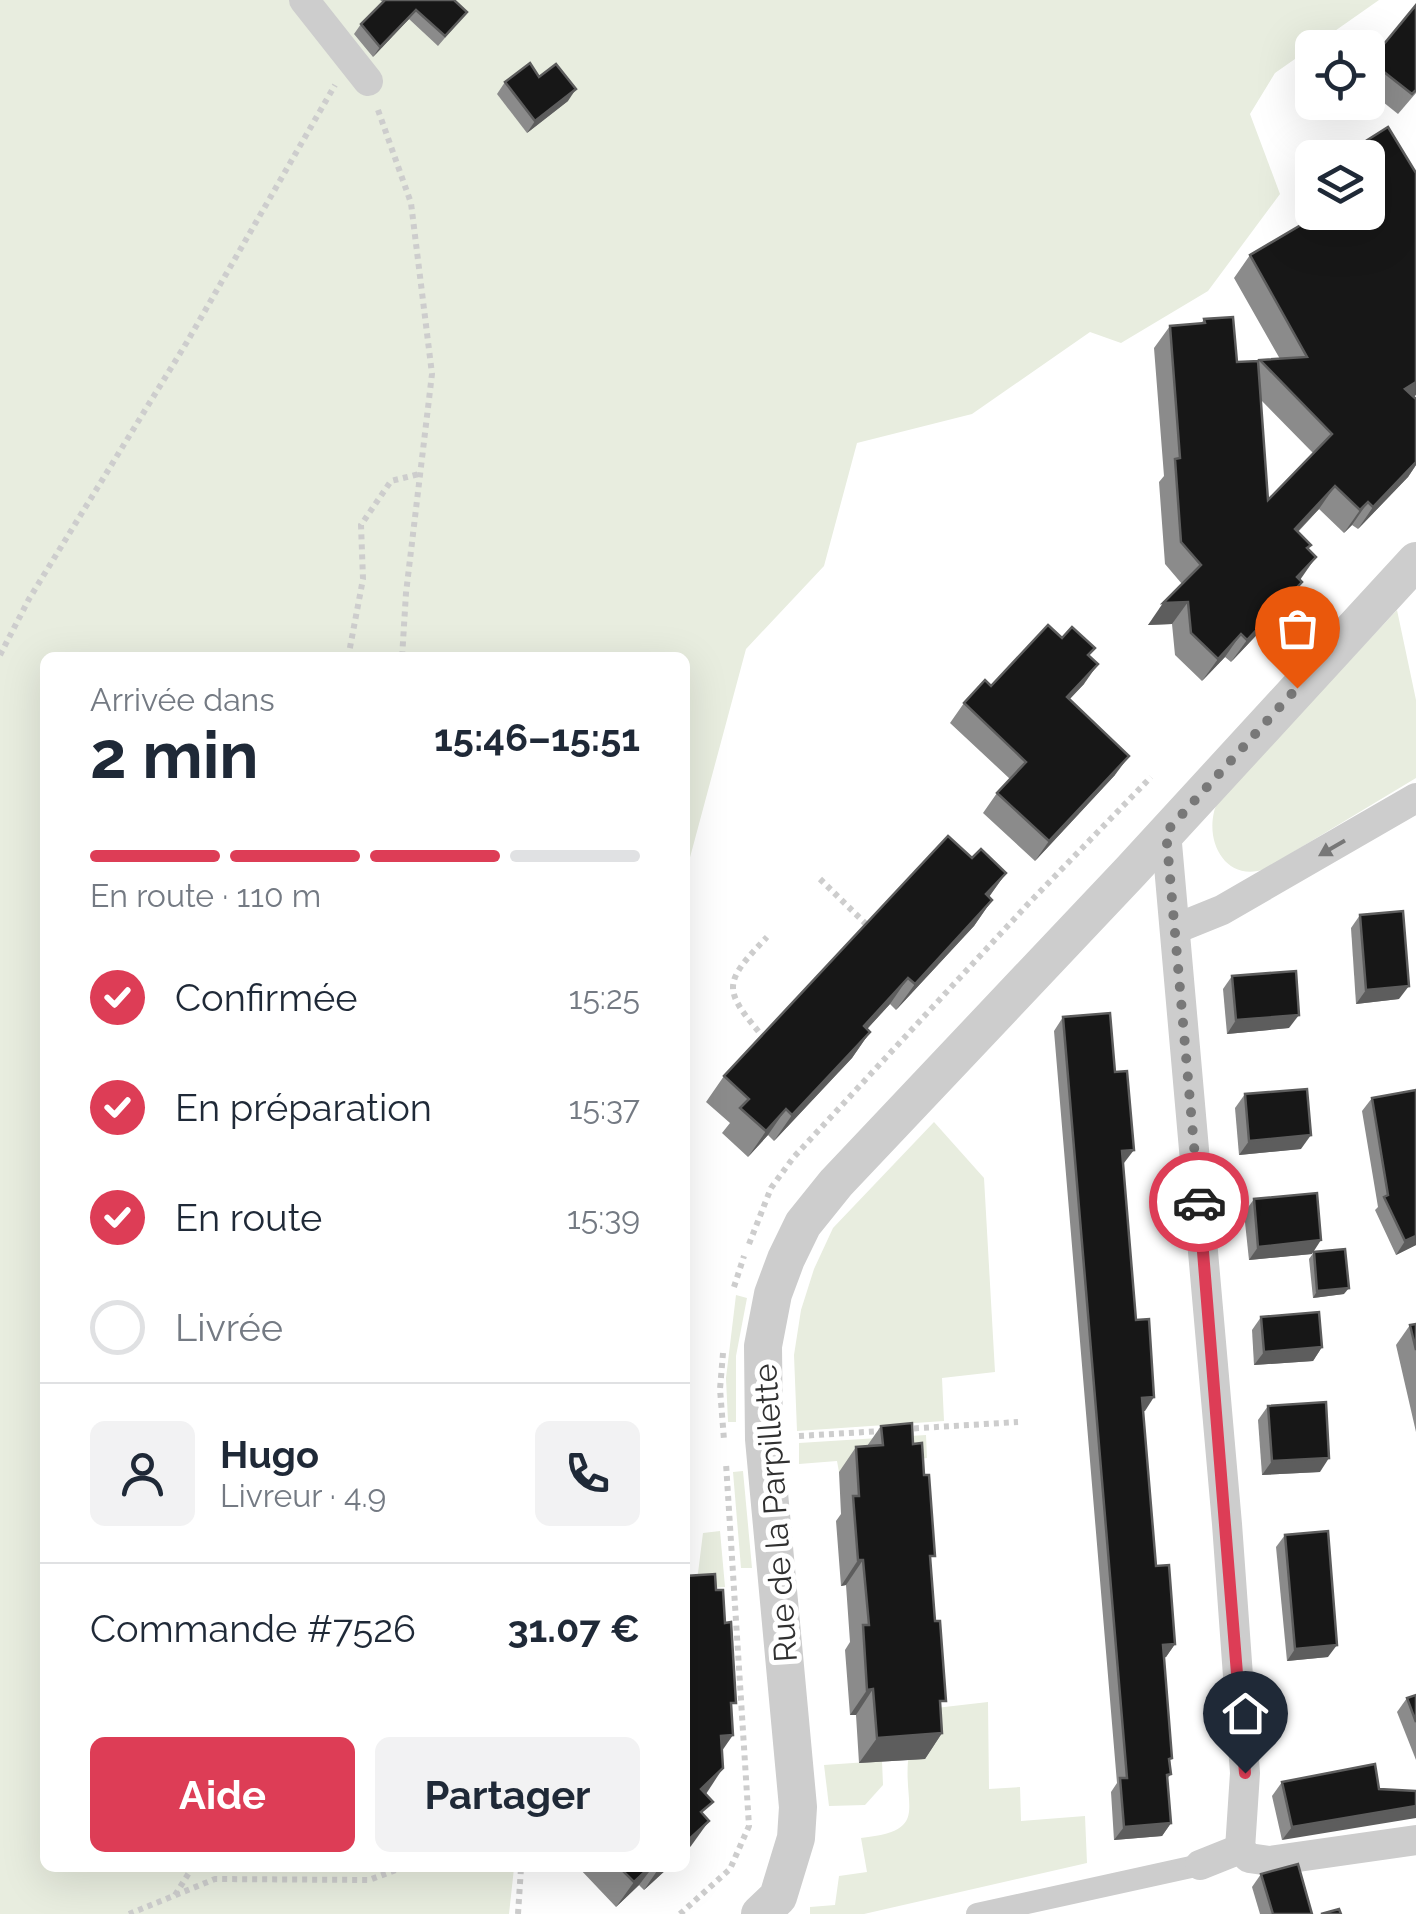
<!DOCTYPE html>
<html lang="fr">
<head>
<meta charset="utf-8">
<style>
  :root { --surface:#fff; --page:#f2f2f3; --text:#1f2937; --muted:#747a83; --line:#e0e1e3; --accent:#dd3d56 }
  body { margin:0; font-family:Raleway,sans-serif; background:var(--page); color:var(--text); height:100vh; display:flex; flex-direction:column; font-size:38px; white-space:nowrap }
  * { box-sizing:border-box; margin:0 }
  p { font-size:32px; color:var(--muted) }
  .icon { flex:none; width:55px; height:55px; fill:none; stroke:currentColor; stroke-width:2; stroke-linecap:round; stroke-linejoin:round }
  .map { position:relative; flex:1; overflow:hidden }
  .panel { position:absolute; left:40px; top:652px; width:650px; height:1220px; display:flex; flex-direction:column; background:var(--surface); border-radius:15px; box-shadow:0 10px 40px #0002 }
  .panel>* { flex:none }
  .fabs { position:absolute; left:1295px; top:30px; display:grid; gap:20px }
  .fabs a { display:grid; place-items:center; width:90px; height:90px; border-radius:15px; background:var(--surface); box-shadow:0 10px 40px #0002; font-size:50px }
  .pin { position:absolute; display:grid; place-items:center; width:85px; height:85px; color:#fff; margin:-102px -42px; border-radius:50% 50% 50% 0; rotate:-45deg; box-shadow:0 0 10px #0007 }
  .pin .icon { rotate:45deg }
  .courier { position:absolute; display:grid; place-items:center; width:100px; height:100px; margin:-50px; border:8px solid #dd3d56; border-radius:50%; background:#fff; color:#222; box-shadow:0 2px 12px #0007 }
  .headline em { font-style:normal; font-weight:700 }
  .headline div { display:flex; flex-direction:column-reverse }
  .headline { display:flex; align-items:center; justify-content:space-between; height:170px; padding:0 50px }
  h1 { font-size:65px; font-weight:700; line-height:75px }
  .bar { display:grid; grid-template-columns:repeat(4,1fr); gap:15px 10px; align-content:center; height:120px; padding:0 50px }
  .bar i { height:12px; border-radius:8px; background:var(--line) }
  .bar .on { background:var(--accent) }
  .bar p { grid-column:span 4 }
  .line { display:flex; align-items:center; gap:25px; padding:0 50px; border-top:2px solid var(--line) }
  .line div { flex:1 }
  .round { display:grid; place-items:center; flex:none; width:105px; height:105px; border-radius:15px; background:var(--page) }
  ol { padding:0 50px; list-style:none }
  li { display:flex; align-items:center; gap:30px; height:110px }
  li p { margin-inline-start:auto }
  li .icon { padding:10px; border-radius:50%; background:var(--accent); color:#fff; stroke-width:4 }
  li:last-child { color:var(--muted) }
  li i { width:55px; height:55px; border:5px solid var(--line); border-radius:50% }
  .action { display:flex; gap:20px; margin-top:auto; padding:20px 50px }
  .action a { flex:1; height:115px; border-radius:15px; background:var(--accent); color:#fff; font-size:40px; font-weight:700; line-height:115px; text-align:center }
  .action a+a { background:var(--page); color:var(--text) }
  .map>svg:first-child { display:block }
</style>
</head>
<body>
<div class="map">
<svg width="1416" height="1914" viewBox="0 0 1416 1914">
  <rect width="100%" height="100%" fill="#fff"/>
  <g fill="#e8eddf">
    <polygon points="0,0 1379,0 1275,73 1250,114 1280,194 1208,291 1121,343 1090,332 972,414 857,443 824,566 746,649 685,876 685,658 45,658 45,1868 514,1868 509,1914 0,1914"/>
    <path d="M1397,610l19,90v78l-151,91c-37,13 -59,-23 -51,-57 1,-7 8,-14 12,-20z"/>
    <polygon points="934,1122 984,1178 995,1372 942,1378 944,1421 797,1431 794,1355 801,1310 814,1269 833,1228"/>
    <polygon points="736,1295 747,1298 736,1356 736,1422 728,1422 726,1378"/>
    <polygon points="926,1435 927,1458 839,1472 837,1461 799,1464 799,1443"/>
    <polygon points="743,1471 752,1568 741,1568 733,1472"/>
    <polygon points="720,1531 725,1587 696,1589 703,1533"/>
    <path d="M988,1702l1,87 31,-2 1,34 64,-5 2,47 -223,51h-54v-7l25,-2 4,-29 28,-4 -6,-34c68,-7 43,-29 47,-77 2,-16 13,-36 19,-52z"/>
    <polygon points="882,1761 883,1785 865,1805 829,1806 824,1765"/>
  </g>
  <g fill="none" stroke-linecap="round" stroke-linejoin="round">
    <g stroke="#cdcdcd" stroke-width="6" stroke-dasharray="5 5" stroke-linecap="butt">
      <polyline points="378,110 411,203 432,374 406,593 402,658"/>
      <polyline points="0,655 29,599 187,342 335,85"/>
      <polyline points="348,658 363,579 361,525 391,481 419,474"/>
      <polyline points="820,879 869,927"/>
      <path d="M765,1039c-43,-50 -43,-55 2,-102"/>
      <polyline points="749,1244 771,1188 793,1158 1028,904 1151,777"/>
      <polyline points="734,1287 744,1256"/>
      <polyline points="723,1353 720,1389 724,1440"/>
      <polyline points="904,1429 1018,1422"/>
      <polyline points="799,1436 882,1431"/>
      <polyline points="175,1895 192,1868"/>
      <polyline points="129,1914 215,1879 369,1880 401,1868"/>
      <polyline points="518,1914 521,1868"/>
      <polyline points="680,1914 730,1869 749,1826 726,1463"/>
    </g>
    <polyline stroke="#cdcdcd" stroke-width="22" points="977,1914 1200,1865"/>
    <g stroke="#cdcdcd" stroke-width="30">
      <polyline points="304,0 368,81"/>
      <polyline points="1166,832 1227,1524 1245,1773 1240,1849"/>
      <polyline points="1175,929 1222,910 1416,798"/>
      <polyline points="1200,1865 1240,1849 1249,1858 1270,1861 1416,1840"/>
    </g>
    <polyline stroke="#cdcdcd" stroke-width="38" points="760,1914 778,1897 796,1838 798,1807 764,1439 763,1346 773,1294 786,1259 803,1224 836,1183 1131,871 1416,561"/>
  </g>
  <g fill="#8b8b8b" fill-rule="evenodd">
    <polygon points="380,0 454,0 467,12 438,46 409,19 373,57 354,34 361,24 383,2"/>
    <polygon points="1416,5 1416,93 1398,114 1368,90 1368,65"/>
    <polygon points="505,82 568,101 527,133 497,94"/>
    <path d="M1416,173v222l-3,2 3,2v66l-8,12 -50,52 -6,-4 -8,8 -25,-24 -21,23 10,17 -8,31 -14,24 -55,58 -6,-5 -23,24 -27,-26 -3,-31 -24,1 34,-41 -17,-20 -6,-82 5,-6 -10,-128 16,-22 31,-2 3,-5 33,43 21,1 2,-3 20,-1 -46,-81 16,-23zM1261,400l52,53 -45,47z"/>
    <polygon points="1062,638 1089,656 1084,684 1069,699 1115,775 1035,861 983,813 997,793 1010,779 950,723 964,703"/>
    <polygon points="972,858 1006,873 989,897 992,900 974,926 896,1010 890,1004 867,1029 870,1032 852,1058 774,1141 768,1135 748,1157 722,1133 730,1123 706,1102 724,1076"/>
    <polygon points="1360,915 1399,999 1356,1004 1351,928"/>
    <polygon points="1232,976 1289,1028 1227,1034 1223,989"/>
    <polygon points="1063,1017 1115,1072 1124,1163 1123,1163 1136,1320 1145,1411 1143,1411 1156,1566 1175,1644 1166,1657 1164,1658 1171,1774 1167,1779 1171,1823 1162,1836 1114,1840 1111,1792 1117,1783 1054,1031"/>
    <polygon points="1416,1090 1416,1245 1396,1255 1375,1210 1378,1207 1362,1111 1372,1098"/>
    <polygon points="1245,1094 1301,1149 1239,1155 1235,1108"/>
    <polygon points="1254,1199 1312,1254 1249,1260 1244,1213"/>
    <polygon points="1314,1252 1344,1294 1313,1298 1309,1259"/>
    <polygon points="1261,1317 1322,1347 1313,1361 1254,1365 1252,1330"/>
    <polygon points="1416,1324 1416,1432 1396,1345 1410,1325"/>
    <polygon points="1268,1406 1320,1472 1262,1475 1258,1420"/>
    <polygon points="881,1426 913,1444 930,1562 942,1733 925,1759 859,1763 856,1715 850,1715 845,1650 850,1642 846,1585 841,1586 836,1521 841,1514 839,1472 856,1447 867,1446"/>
    <polygon points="1285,1535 1328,1657 1287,1661 1276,1547"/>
    <polygon points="1416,1695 1416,1760 1397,1712 1407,1698"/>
    <polygon points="1375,1764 1282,1840 1272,1796 1282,1782"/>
    <polygon points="579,1868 668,1868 644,1890 639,1885 616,1907"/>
    <polygon points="1261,1874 1312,1914 1260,1914 1252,1887"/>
  </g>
  <g fill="#5d5d5d">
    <polygon points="416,10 409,19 373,57 380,47"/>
    <polygon points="576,89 568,101 527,133 535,121"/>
    <polygon points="1416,382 1416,395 1389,412 1405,389"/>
    <polygon points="1416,462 1416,465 1408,477 1358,529 1373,507"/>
    <polygon points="1335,486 1319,509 1279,551 1295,529"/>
    <polygon points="1368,502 1352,525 1344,533 1360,510"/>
    <polygon points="1316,557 1300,580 1297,577"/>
    <polygon points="1302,582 1286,604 1231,662 1247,640"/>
    <polygon points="1188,602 1172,624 1148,625 1163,603"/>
    <polygon points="1241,634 1225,657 1202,681 1218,659"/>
    <polygon points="1098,664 1084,684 1053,717 1067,697"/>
    <polygon points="1129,756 1115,775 1035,861 1049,841"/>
    <polygon points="1006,873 988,898 986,894"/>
    <polygon points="992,900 974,926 896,1010 915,984"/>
    <polygon points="908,978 890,1004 846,1052 864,1026"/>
    <polygon points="1409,986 1399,999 1356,1004 1366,990"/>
    <polygon points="1299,1015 1289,1028 1227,1034 1236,1020"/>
    <polygon points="870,1032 852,1058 774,1141 792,1115"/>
    <polygon points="786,1109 768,1135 748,1157 766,1131"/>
    <polygon points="1311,1135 1301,1149 1239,1155 1249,1141"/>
    <polygon points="1134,1150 1124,1163 1113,1164 1122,1151"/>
    <polygon points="1416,1236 1416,1245 1396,1255 1405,1241"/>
    <polygon points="1321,1240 1312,1254 1249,1260 1258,1247"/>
    <polygon points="1349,1288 1344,1294 1313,1298 1317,1291"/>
    <polygon points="1322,1347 1313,1361 1254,1365 1264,1352"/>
    <polygon points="1154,1397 1145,1411 1133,1412 1142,1398"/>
    <polygon points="1329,1458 1320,1472 1262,1475 1272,1461"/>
    <polygon points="858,1560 863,1560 846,1585 841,1586"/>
    <polygon points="1175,1644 1166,1657 1153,1659 1163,1645"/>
    <polygon points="1337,1645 1328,1657 1287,1661 1295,1649"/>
    <polygon points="873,1689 856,1715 850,1715 867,1690"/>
    <polygon points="942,1733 925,1759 859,1763 877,1738"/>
    <polygon points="733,1735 715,1761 721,1736"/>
    <polygon points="723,1768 706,1794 701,1789"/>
    <polygon points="1416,1806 1416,1818 1282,1840 1292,1827"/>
    <polygon points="709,1821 691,1846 685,1852 685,1843"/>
    <polygon points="1171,1823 1162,1836 1114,1840 1124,1827"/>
    <polygon points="649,1868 652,1868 639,1885 616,1907 634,1882"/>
    <polygon points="659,1868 668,1868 644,1890"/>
  </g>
  <g fill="#171717" stroke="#5d5d5d" stroke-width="2.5">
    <polygon points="385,0 454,0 467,12 445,36 416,10 380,47 361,24"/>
    <polygon points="1416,5 1416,90 1412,94 1370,61"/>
    <polygon points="530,63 539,77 556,64 576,89 535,121 505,82"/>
    <polygon points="1388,127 1416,173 1416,382 1405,389 1416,399 1416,462 1373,507 1368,502 1360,510 1335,486 1295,529 1311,545 1307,548 1316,557 1297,577 1302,582 1247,640 1241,634 1218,659 1191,633 1188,602 1163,603 1201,565 1181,542 1175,459 1180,458 1170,326 1205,323 1204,319 1233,317 1237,362 1258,361 1268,500 1332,434 1260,360 1307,357 1250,255 1323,212 1368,212 1368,158 1339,158"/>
    <polygon points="1048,625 1062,638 1072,627 1095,648 1088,655 1098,664 1067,697 1129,756 1049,841 997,793 1026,762 964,703 985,680 991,686"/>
    <polygon points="948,836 972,858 981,849 1006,873 986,894 992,900 915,984 908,978 864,1026 870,1032 792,1115 786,1109 766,1131 740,1108 749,1099 724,1076"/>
    <polygon points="1403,911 1409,986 1366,990 1360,915"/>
    <polygon points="1296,971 1299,1015 1236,1020 1232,976"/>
    <polygon points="1110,1013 1115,1072 1127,1071 1134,1150 1122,1151 1136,1320 1149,1319 1154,1397 1142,1398 1156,1566 1169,1565 1175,1644 1163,1645 1172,1758 1169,1759 1171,1774 1167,1775 1171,1823 1124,1827 1120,1778 1127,1778 1063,1017"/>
    <polygon points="1307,1089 1311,1135 1249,1141 1245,1094"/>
    <polygon points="1416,1090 1416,1236 1405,1241 1384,1197 1388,1195 1372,1098"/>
    <polygon points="1317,1193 1321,1240 1258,1247 1254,1199"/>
    <polygon points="1345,1249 1349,1288 1317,1291 1314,1252"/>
    <polygon points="1319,1312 1322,1347 1264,1352 1261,1317"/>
    <polygon points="1416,1324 1416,1350 1410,1325"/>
    <polygon points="1326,1402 1329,1458 1272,1461 1268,1406"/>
    <polygon points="912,1423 913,1444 922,1443 924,1475 929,1475 935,1556 930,1556 935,1621 940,1621 946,1701 940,1701 942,1733 877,1738 873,1689 867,1690 863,1625 869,1625 863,1560 858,1560 853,1496 859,1496 856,1447 883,1445 881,1426"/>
    <polygon points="1328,1531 1337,1645 1295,1649 1285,1535"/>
    <polygon points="715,1574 716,1590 723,1590 725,1623 731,1622 736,1703 731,1703 733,1735 721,1736 723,1768 701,1789 713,1802 701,1812 709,1821 685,1843 685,1576"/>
    <polygon points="1416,1695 1416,1722 1407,1698"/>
    <polygon points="1375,1764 1379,1789 1416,1791 1416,1806 1292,1827 1282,1782"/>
    <polygon points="1298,1864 1312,1914 1273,1914 1261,1874"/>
    <polygon points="620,1868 649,1868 634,1882"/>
    <polygon points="1339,1909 1341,1914 1321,1914"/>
  </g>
  <defs><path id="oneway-solid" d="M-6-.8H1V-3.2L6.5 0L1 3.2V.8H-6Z" transform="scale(2.5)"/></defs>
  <use fill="#777" href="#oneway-solid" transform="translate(1332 848) rotate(150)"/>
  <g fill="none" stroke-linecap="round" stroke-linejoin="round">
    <polyline stroke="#787878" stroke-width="10" stroke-dasharray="0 18" points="1199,1202 1166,832 1297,688"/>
    <polyline stroke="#dd3d56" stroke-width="12" points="1199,1202 1245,1773"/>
  </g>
  <g text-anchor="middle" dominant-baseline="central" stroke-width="10" stroke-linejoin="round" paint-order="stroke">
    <g font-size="32" fill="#303030" stroke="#fff">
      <text transform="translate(775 1513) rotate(-94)">Rue de la Parpillette</text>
    </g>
  </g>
</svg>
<div class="fabs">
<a><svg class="icon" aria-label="locate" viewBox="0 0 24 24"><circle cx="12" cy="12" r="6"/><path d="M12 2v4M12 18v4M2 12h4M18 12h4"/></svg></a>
<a><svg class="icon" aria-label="layers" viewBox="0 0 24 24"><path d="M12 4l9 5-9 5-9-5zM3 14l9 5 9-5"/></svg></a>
</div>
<div class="pin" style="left:1297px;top:688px;background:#ea580c"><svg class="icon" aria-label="bag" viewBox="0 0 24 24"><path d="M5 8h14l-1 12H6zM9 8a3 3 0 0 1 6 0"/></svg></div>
<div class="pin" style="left:1245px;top:1773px;background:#1f2937"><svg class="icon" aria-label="home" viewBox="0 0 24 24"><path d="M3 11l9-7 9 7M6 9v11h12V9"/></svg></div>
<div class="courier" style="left:1199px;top:1202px"><svg class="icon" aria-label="car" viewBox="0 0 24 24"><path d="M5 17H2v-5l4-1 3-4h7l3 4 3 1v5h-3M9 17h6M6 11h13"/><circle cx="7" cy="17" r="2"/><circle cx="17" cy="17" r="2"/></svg></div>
<section class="panel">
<div class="headline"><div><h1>2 min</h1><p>Arrivée dans</p></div><em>15:46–15:51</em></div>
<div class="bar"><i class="on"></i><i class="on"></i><i class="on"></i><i></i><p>En route · 110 m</p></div>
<ol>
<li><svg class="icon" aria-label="check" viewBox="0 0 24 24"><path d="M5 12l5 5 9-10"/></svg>Confirmée<p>15:25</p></li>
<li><svg class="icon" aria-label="check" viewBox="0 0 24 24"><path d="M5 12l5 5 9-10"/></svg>En préparation<p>15:37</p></li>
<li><svg class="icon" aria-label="check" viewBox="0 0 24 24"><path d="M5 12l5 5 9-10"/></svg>En route<p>15:39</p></li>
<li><i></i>Livrée</li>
</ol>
<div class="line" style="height:180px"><a class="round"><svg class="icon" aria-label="person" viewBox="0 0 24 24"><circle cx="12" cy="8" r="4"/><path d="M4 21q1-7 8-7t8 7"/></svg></a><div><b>Hugo</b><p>Livreur · 4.9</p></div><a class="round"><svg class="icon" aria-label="phone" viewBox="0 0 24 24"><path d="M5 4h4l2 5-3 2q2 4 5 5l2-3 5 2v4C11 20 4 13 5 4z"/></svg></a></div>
<div class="line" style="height:130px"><div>Commande #7526</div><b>31.07 €</b></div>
<div class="action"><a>Aide</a><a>Partager</a></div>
</section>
</div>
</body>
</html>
